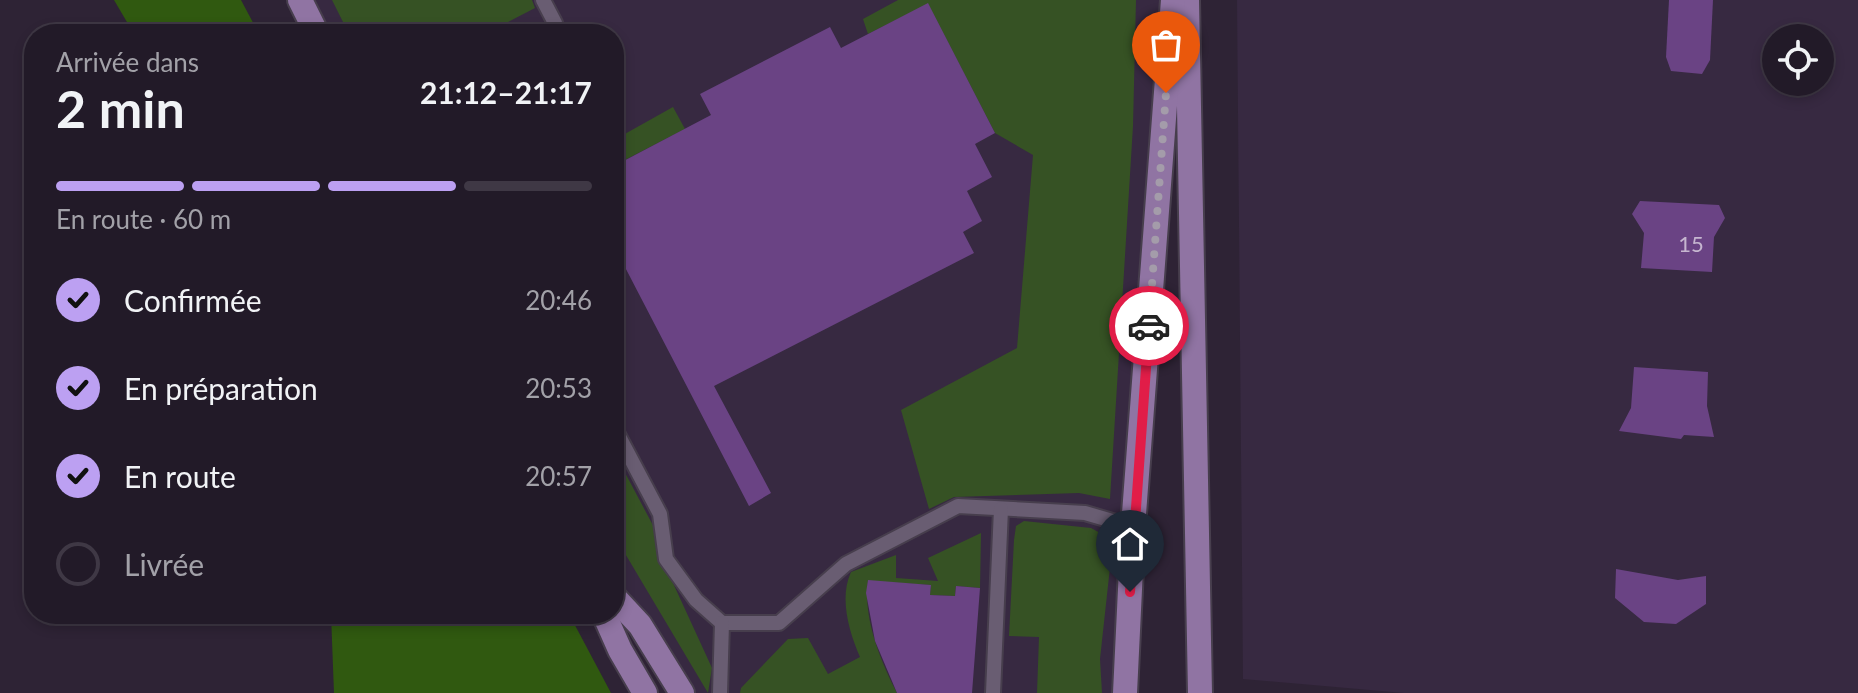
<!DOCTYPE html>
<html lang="fr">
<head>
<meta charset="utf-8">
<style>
  :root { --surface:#221a28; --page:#2e2734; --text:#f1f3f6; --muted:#a2a1a8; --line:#3f3845; --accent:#bca0f2 }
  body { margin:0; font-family:Lato,sans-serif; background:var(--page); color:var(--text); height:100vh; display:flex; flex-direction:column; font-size:30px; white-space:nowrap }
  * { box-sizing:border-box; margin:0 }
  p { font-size:26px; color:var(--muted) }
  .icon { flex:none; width:44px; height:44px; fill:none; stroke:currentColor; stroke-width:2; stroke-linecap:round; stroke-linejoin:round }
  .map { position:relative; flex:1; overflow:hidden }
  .sheet { position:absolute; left:24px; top:24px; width:600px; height:600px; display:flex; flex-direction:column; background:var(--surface); border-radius:32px; box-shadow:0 4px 12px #0003,0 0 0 2px var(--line) }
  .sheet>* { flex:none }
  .controls { position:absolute; left:1762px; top:24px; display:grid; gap:16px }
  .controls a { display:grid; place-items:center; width:72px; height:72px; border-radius:50%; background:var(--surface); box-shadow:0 4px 12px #0003,0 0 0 2px var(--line); font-size:40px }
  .pin { position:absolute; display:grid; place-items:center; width:68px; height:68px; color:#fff; margin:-82px -34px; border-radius:50% 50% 50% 0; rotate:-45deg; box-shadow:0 0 8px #0007 }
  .pin .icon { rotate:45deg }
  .courier { position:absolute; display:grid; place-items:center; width:80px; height:80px; margin:-40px; border:6px solid #e11d48; border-radius:50%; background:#fff; color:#222; box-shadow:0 2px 10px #0007 }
  .overview em { font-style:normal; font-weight:700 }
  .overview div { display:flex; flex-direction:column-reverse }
  .overview { display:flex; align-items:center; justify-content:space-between; height:136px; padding:0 32px }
  h1 { font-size:52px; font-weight:700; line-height:60px }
  .bar { display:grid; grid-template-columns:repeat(4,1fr); gap:12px 8px; align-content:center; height:96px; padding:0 32px }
  .bar i { height:10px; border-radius:6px; background:var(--line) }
  .bar .on { background:var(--accent) }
  .bar p { grid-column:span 4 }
  ol { padding:0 32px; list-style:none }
  li { display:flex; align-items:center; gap:24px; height:88px }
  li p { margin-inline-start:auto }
  li .icon { padding:8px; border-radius:50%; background:var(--accent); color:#111; stroke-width:4 }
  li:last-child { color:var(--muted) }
  li i { width:44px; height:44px; border:4px solid var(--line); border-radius:50% }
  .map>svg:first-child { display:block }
</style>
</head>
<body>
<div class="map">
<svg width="1858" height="693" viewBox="0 0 1858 693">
  <rect width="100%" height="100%" fill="#2e2335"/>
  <g fill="#372941" fill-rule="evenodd">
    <polygon points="300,0 1164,0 1125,693 682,693 614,597 614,34 317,34"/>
    <path d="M1237,0h621v693h-454l-161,-14zM1776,38h44v44h-44z"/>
  </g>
  <g fill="#365224">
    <polygon points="332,0 532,0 535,8 485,34 349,34"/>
    <polygon points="898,0 1136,0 1133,126 1110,499 1079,493 954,497 929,509 901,410 1017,348 1033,155 995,133 928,4 868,34 863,19"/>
    <polygon points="673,107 685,129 617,164 614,158 614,140"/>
    <polygon points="614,452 656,531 656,546 712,668 708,693 614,535"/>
    <polygon points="1024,521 1091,528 1113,540 1100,659 1102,693 1037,693 1039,637 1009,636 1014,540 1016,526"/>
    <path d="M981,533l-1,55 -24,-2 -1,10 -25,-1 1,-10 -63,-4c-5,37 12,79 29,112h-157l1,-5 47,-49 20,-1 20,36 32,-17c-11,-25 -21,-59 -9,-85l45,-17v23l42,3 -10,-23z"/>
  </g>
  <g fill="#305910">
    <polygon points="114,0 241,0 259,34 134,34"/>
    <polygon points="331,614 569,614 611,693 334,693"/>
  </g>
  <g fill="#6a4384">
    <polygon points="1669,0 1713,0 1710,60 1702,74 1671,71 1666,57"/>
    <polygon points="928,3 995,133 975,144 992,177 967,191 982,221 963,232 974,253 714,386 771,493 749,506 614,246 614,166 711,115 700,94 830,27 841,48"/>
    <polygon points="1640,201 1719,205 1725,218 1714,237 1712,272 1641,268 1644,233 1632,214"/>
    <polygon points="1634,367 1708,372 1707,406 1714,437 1684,435 1681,439 1619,431 1631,408"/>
    <polygon points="1616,569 1678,580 1706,576 1706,604 1676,624 1644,622 1615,598"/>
    <polygon points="868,580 931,585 930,595 955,596 956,586 980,588 972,693 897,693 875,641 866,593"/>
  </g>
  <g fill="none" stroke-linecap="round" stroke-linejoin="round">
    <defs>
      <g id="lane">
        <polyline points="543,0 555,23"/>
        <polyline points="614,427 660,514 666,559 696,600 722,623 779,623 846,564 958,506 1085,513 1133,527"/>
        <polyline points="720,693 722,623"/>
        <polyline points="993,693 1001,509"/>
      </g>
      <g id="primary">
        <polyline points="300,0 317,34"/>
        <polyline points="1187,0 1200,693"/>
        <polyline points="614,597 640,625 682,693"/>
        <polyline points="604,614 620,650 645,693"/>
        <polyline points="1125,693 1133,527 1173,0"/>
      </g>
    </defs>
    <use href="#lane" stroke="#473e4d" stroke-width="18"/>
    <use href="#primary" stroke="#473e4d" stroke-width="28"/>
    <use href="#lane" stroke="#695d72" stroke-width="14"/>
    <use href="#primary" stroke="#9074a3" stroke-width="24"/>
  </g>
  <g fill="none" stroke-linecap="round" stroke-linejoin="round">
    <polyline stroke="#a49caa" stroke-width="8" stroke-dasharray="0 14.4" points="1149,326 1166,93"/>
    <polyline stroke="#e11d48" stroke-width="10" points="1130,592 1149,326"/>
  </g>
  <g text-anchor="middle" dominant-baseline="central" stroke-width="8" stroke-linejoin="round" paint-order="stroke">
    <g font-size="22" fill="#c6b6d0">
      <text x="1691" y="243">15</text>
    </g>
  </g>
</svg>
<div class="controls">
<a><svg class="icon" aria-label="locate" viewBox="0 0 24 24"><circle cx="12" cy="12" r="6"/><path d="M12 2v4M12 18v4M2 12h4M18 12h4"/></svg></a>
</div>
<div class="pin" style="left:1166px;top:93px;background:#ea580c"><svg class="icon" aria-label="bag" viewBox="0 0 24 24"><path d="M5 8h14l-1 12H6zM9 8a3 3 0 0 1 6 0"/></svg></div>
<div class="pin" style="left:1130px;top:592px;background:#1f2937"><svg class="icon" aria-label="home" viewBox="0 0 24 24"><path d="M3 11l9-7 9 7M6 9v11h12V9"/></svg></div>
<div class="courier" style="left:1149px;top:326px"><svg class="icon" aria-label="car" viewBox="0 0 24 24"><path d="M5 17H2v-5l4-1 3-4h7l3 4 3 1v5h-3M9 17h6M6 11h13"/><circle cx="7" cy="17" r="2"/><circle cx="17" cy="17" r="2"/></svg></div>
<section class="sheet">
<div class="overview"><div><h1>2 min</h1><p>Arrivée dans</p></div><em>21:12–21:17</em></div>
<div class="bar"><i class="on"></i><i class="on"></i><i class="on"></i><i></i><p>En route · 60 m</p></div>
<ol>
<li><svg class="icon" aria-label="check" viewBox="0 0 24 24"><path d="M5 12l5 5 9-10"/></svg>Confirmée<p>20:46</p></li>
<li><svg class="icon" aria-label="check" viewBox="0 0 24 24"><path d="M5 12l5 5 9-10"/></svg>En préparation<p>20:53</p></li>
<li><svg class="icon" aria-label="check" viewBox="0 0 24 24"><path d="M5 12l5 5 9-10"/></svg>En route<p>20:57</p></li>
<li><i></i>Livrée</li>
</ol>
</section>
</div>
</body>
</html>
